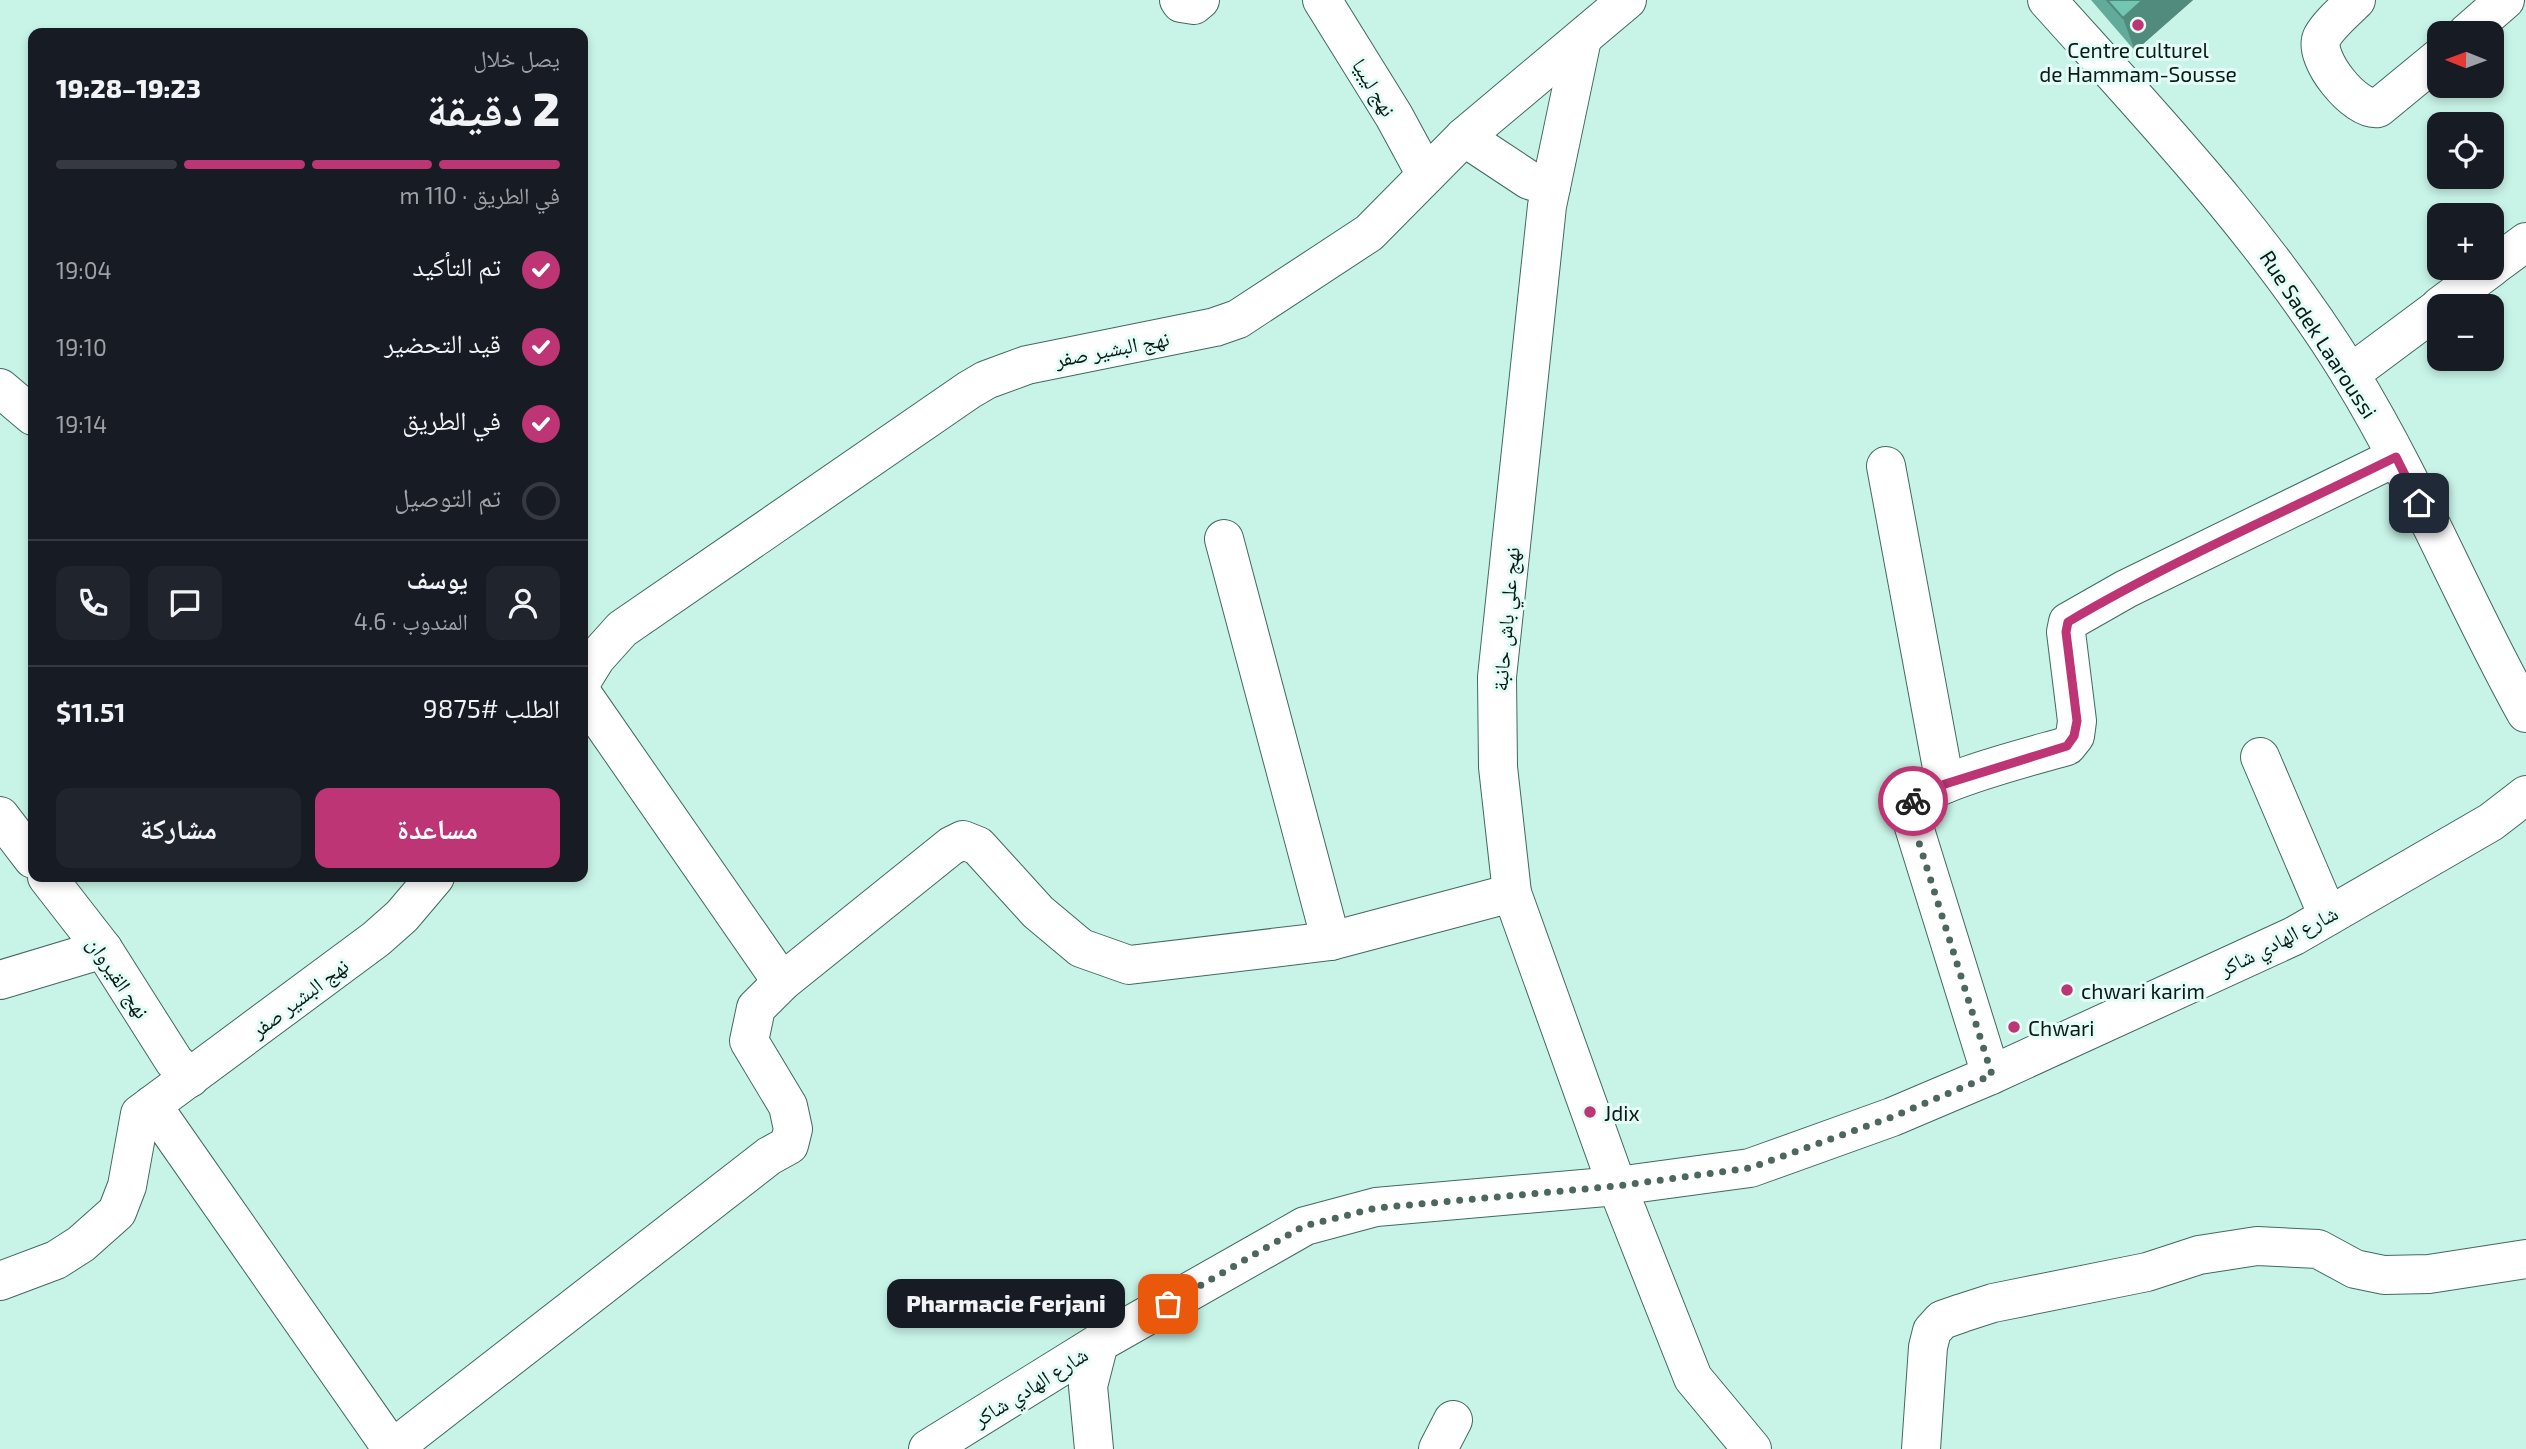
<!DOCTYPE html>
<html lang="ar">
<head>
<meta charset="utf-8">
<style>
  :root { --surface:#171b24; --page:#20242c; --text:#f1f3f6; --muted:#9ea1a6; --line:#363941; --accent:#bd3574 }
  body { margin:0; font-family:"Exo 2","Noto Naskh Arabic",sans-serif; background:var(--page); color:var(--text); direction:rtl; height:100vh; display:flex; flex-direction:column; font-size:26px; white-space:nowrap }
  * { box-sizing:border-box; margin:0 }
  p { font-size:23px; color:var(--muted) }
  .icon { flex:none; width:38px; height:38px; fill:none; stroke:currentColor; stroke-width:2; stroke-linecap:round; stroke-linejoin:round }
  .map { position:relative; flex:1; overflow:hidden; direction:ltr }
  .side { position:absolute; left:28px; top:28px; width:560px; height:854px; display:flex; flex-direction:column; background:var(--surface); border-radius:14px; box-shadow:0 4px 10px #0003; direction:rtl }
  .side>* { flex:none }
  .needle { width:46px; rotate:271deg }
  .tools { position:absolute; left:2427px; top:21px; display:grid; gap:14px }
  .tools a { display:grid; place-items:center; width:77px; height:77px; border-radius:14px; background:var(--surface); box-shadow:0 4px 10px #0003; font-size:35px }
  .pin { position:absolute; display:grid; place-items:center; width:60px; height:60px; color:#fff; margin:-30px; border-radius:14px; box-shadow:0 4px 10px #0006 }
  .courier { position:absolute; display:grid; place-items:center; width:70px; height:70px; margin:-35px; border:5px solid #bd3574; border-radius:50%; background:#fff; color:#222; box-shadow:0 2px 9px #0007 }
  .bubble { position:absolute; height:49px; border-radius:14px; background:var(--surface); box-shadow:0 4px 10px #0003; font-size:23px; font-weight:800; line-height:49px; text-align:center; direction:rtl }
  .head em { font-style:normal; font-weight:800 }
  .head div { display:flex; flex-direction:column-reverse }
  .head { display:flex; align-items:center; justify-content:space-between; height:119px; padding:0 28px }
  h1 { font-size:46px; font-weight:800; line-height:52px }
  .bar { display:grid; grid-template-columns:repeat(4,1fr); gap:10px 7px; align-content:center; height:84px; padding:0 28px }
  .bar i { height:9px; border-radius:5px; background:var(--line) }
  .bar .current { background:var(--accent) }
  .bar p { grid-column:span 4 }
  .line { display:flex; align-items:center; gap:18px; padding:0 28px; border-top:2px solid var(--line) }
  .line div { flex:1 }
  .round { display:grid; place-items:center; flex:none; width:74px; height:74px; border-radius:14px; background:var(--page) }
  ol { padding:0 28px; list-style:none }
  li { display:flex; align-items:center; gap:21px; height:77px }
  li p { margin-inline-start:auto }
  li .icon { padding:7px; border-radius:50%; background:var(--accent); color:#fff; stroke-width:4 }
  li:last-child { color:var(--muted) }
  li i { width:38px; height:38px; border:4px solid var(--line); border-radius:50% }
  .button { display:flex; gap:14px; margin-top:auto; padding:14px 28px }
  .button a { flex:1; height:80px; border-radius:14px; background:var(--accent); color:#fff; font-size:28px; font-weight:800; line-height:80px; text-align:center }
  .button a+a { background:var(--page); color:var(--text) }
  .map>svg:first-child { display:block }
</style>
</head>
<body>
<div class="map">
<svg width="2526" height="1449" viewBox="0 0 2526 1449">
  <rect width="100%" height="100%" fill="#c8f4e8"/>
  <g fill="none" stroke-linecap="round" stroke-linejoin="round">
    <defs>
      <g id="minor">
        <polyline points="1179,0 1181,3 1194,5 1200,0"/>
        <polyline points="1322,0 1394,116 1426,175"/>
        <path d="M2047,0c107,119 219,237 303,374 67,109 114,228 176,339"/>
        <path d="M2356,0c-11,11 -27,24 -34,37 -10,21 34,75 56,71l62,-51"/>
        <polyline points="2467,33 2505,0"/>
        <polyline points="1582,39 1547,206 1497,677 1498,767 1512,893 1617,1186 1693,1378 1752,1449"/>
        <polyline points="1464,137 1529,180 1551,187"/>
        <polyline points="2492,267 2526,242"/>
        <polyline points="2440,306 2491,268"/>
        <polyline points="2350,374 2440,307"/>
        <polyline points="0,388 33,416"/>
        <polyline points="1886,466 1945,784"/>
        <polyline points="1224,539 1331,941"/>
        <polyline points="583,679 596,658 622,629 969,390 986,380 1027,365 1215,327 1238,319 1369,233 1464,137 1627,0"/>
        <polyline points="583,695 782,982"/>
        <polyline points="2260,757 2328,916"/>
        <polyline points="0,816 33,859"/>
        <polyline points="47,877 103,949 174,1061 190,1078"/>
        <polyline points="0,980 103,949"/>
        <path d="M1991,1075l-81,-261v-9c20,-24 123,-49 157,-59l8,-10 2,-15 -11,-89 2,-10 58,-33 270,-132"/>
        <polyline points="152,1105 392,1449"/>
        <polyline points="0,1281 56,1260 81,1244 117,1212 127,1186 140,1114 376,939 402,916 435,877"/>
        <polyline points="392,1449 769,1156 789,1145 793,1129 788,1106 749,1041 756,1008 782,982 951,846 963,840 978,846 1038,912 1081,948 1129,965 1331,941 1512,893"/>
        <polyline points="928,1449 1099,1343 1305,1226 1376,1207 1617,1186 1750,1168 1892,1117 1991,1075 2294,936 2491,822 2526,795"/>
        <polyline points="1094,1449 1088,1386 1099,1343"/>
        <polyline points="1438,1449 1453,1420"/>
        <polyline points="1921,1449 1928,1347 1932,1331 1942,1320 1962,1313 1993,1303 2147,1272 2199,1255 2257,1246 2318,1249 2355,1269 2384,1275 2429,1274 2526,1259"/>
      </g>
    </defs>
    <use href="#minor" stroke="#41695f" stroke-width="40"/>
    <use href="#minor" stroke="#fff" stroke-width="38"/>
  </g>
  <polygon fill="#62aa99" points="2091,0 2193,0 2135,51"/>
  <polygon fill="#508b7d" points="2143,0 2193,0 2135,51 2123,18"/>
  <polygon fill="#72c6b2" stroke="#508b7d" stroke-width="2" points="2107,0 2143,0 2123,18"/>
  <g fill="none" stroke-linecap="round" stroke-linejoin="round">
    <polyline stroke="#4c6660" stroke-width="7" stroke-dasharray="0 12.6" points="1168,1304 1304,1226 1376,1208 1617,1186 1750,1168 1892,1117 1992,1075 1910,814 1910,805 1913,801"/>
    <path stroke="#bd3574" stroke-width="9" d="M1913,801l32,-17 122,-38 7,-10 3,-15 -11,-89 2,-10c105,-62 219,-111 328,-165l23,46"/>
  </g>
  <g fill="#bd3574" stroke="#e3fdf6" stroke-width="2.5">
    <circle cx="2138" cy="25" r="7"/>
    <circle cx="2067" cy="990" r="7"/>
    <circle cx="2014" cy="1027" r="7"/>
    <circle cx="1590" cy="1112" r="7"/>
  </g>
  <g text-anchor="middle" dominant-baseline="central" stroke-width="6" stroke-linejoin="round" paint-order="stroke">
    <g font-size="21" fill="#091a16" stroke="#e3fdf6" text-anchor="start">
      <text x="2138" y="49" text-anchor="middle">Centre culturel<tspan x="2138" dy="24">de Hammam-Sousse</tspan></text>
      <text x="2081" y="990">chwari karim</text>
      <text x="2028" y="1027">Chwari</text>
      <text x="1604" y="1112">Jdix</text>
    </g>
    <g font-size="21" fill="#091a16" stroke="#e3fdf6">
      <text transform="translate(1375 87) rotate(59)">نهج ليبيا</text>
      <text transform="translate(2319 334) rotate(57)">Rue Sadek Laaroussi</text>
      <text transform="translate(1112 348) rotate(-11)">نهج البشير صفر</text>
      <text transform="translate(1505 619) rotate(-85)">نهج علي باش حانبة</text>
      <text transform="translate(2278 940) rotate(-27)">شارع الهادي شاكر</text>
      <text transform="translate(119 977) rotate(56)">نهج القيروان</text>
      <text transform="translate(299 997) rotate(-37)">نهج البشير صفر</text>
      <text transform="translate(1030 1386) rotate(-32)">شارع الهادي شاكر</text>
    </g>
  </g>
</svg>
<div class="tools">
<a><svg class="needle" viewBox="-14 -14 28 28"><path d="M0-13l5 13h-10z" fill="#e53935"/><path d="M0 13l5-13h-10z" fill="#9ea1a6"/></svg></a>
<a><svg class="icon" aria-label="locate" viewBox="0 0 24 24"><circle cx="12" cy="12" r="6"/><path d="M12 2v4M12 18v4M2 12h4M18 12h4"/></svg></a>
<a>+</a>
<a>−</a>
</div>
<div class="pin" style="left:1168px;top:1304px;background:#ea580c"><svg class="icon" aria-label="bag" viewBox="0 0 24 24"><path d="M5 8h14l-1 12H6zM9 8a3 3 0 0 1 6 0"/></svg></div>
<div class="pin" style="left:2419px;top:503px;background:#1f2937"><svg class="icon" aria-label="home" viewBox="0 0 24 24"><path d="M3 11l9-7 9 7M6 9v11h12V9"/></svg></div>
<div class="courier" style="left:1913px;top:801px"><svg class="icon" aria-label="bike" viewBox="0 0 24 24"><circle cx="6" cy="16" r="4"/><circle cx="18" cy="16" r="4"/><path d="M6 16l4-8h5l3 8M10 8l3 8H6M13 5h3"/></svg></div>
<div class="bubble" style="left:887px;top:1279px;width:238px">Pharmacie Ferjani</div>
<section class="side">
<div class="head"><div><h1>2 دقيقة</h1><p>يصل خلال</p></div><em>19:23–19:28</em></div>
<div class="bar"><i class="current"></i><i class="current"></i><i class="current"></i><i></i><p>في الطريق · 110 m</p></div>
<ol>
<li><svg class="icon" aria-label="check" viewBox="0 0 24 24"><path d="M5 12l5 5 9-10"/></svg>تم التأكيد<p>19:04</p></li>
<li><svg class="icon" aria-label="check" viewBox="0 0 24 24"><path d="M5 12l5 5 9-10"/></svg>قيد التحضير<p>19:10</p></li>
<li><svg class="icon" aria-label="check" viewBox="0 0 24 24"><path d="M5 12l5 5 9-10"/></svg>في الطريق<p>19:14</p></li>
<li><i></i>تم التوصيل</li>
</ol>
<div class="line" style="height:126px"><a class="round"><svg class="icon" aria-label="person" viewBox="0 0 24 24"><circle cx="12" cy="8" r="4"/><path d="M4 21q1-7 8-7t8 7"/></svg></a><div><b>يوسف</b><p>المندوب · 4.6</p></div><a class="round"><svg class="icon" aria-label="chat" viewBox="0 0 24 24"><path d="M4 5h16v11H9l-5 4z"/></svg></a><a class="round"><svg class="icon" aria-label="phone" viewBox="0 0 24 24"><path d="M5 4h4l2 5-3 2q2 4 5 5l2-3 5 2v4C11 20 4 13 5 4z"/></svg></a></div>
<div class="line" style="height:91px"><div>الطلب #9875</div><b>$11.51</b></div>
<div class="button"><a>مساعدة</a><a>مشاركة</a></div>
</section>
</div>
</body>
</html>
